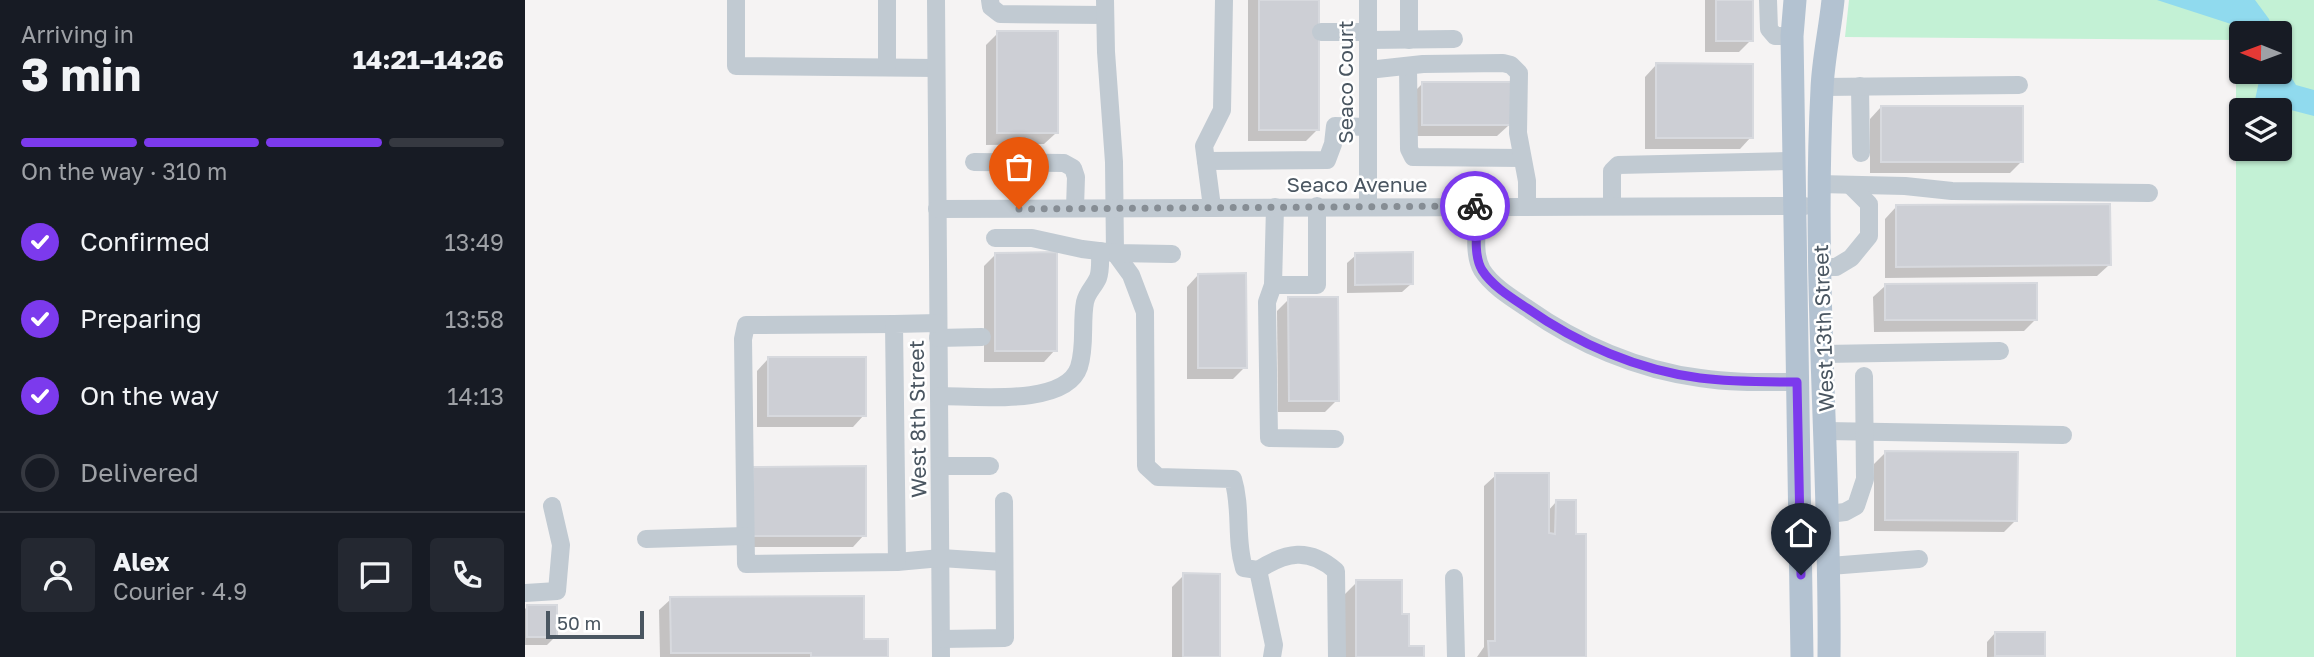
<!DOCTYPE html>
<html lang="en">
<head>
<meta charset="utf-8">
<style>
  :root { --surface:#171b24; --page:#242831; --text:#f1f3f6; --muted:#9ea1a6; --line:#363941; --accent:#7c3aed }
  body { margin:0; font-family:"Golos Text",sans-serif; background:var(--page); color:var(--text); height:100vh; display:flex; flex-direction:column; font-size:26px; white-space:nowrap }
  * { box-sizing:border-box; margin:0 }
  p { font-size:23px; color:var(--muted) }
  .icon { flex:none; width:38px; height:38px; fill:none; stroke:currentColor; stroke-width:2; stroke-linecap:round; stroke-linejoin:round }
  .map { position:relative; flex:1; overflow:hidden }
  .side { display:flex; flex-direction:column; background:var(--surface); width:525px }
  .side>* { flex:none }
  .needle { width:46px; rotate:271deg }
  .buttons { position:absolute; left:1704px; top:21px; display:grid; gap:14px }
  .buttons a { display:grid; place-items:center; width:63px; height:63px; border-radius:7px; background:var(--surface); box-shadow:0 2px 5px #0004; font-size:35px }
  .scale { position:absolute; left:21px; bottom:18px; width:98px; box-sizing:border-box; padding-left:7px; border:4px solid #4a5661; border-top:0; font-size:19px; line-height:24px; white-space:nowrap; color:#4a5661; -webkit-text-stroke:5px #fff; paint-order:stroke }
  .pin { position:absolute; display:grid; place-items:center; width:60px; height:60px; color:#fff; margin:-72px -30px; border-radius:50% 50% 50% 0; rotate:-45deg; box-shadow:0 0 7px #0007 }
  .pin .icon { rotate:45deg }
  .courier { position:absolute; display:grid; place-items:center; width:70px; height:70px; margin:-35px; border:5px solid #7c3aed; border-radius:50%; background:#fff; color:#222; box-shadow:0 2px 9px #0007 }
  .summary em { font-style:normal; font-weight:700 }
  .summary div { display:flex; flex-direction:column-reverse }
  .summary { display:flex; align-items:center; justify-content:space-between; height:119px; padding:0 21px }
  h1 { font-size:46px; font-weight:700; line-height:52px }
  .bar { display:grid; grid-template-columns:repeat(4,1fr); gap:10px 7px; align-content:center; height:84px; padding:0 21px }
  .bar i { height:9px; border-radius:5px; background:var(--line) }
  .bar .current { background:var(--accent) }
  .bar p { grid-column:span 4 }
  .line { display:flex; align-items:center; gap:18px; padding:0 21px; border-top:2px solid var(--line) }
  .line div { flex:1 }
  .round { display:grid; place-items:center; flex:none; width:74px; height:74px; border-radius:7px; background:var(--page) }
  ol { padding:0 21px; list-style:none }
  li { display:flex; align-items:center; gap:21px; height:77px }
  li p { margin-inline-start:auto }
  li .icon { padding:7px; border-radius:50%; background:var(--accent); color:#fff; stroke-width:4 }
  li:last-child { color:var(--muted) }
  li i { width:38px; height:38px; border:4px solid var(--line); border-radius:50% }
  main { display:flex; flex:1; min-height:0 }
  .map>svg:first-child { display:block }
</style>
</head>
<body>
<main>
<section class="side">
<div class="summary"><div><h1>3 min</h1><p>Arriving in</p></div><em>14:21–14:26</em></div>
<div class="bar"><i class="current"></i><i class="current"></i><i class="current"></i><i></i><p>On the way · 310 m</p></div>
<ol>
<li><svg class="icon" aria-label="check" viewBox="0 0 24 24"><path d="M5 12l5 5 9-10"/></svg>Confirmed<p>13:49</p></li>
<li><svg class="icon" aria-label="check" viewBox="0 0 24 24"><path d="M5 12l5 5 9-10"/></svg>Preparing<p>13:58</p></li>
<li><svg class="icon" aria-label="check" viewBox="0 0 24 24"><path d="M5 12l5 5 9-10"/></svg>On the way<p>14:13</p></li>
<li><i></i>Delivered</li>
</ol>
<div class="line" style="height:126px"><a class="round"><svg class="icon" aria-label="person" viewBox="0 0 24 24"><circle cx="12" cy="8" r="4"/><path d="M4 21q1-7 8-7t8 7"/></svg></a><div><b>Alex</b><p>Courier · 4.9</p></div><a class="round"><svg class="icon" aria-label="chat" viewBox="0 0 24 24"><path d="M4 5h16v11H9l-5 4z"/></svg></a><a class="round"><svg class="icon" aria-label="phone" viewBox="0 0 24 24"><path d="M5 4h4l2 5-3 2q2 4 5 5l2-3 5 2v4C11 20 4 13 5 4z"/></svg></a></div>
</section>
<div class="map">
<svg width="1789" height="657" viewBox="0 0 1789 657">
  <rect width="100%" height="100%" fill="#f5f3f3"/>
  <path fill="#c3f1d5" fill-rule="evenodd" d="M1324,0h465v657h-78v-617l-391,-3zM1717,33h38v39h-38zM1717,110h38v39h-38z"/>
  <g fill="#90daee">
    <polygon points="1632,0 1730,0 1744,19 1749,33 1717,35 1706,24"/>
    <polygon points="1755,59 1771,85 1789,90 1789,116 1762,109 1728,109 1736,72 1755,72"/>
  </g>
  <g fill="#0003">
    <polygon points="723,0 793,0 793,129 781,141 723,141"/>
    <polygon points="1180,0 1226,0 1226,40 1214,52 1180,52"/>
    <polygon points="473,33 531,133 519,144 461,145 461,45"/>
    <polygon points="1131,65 1226,137 1215,149 1120,149 1120,77"/>
    <polygon points="898,83 984,125 972,136 886,136 886,95"/>
    <polygon points="1356,107 1497,161 1485,173 1345,173 1345,119"/>
    <polygon points="1371,207 1584,265 1572,276 1360,278 1360,219"/>
    <polygon points="471,254 530,350 519,362 459,362 459,266"/>
    <polygon points="831,255 886,284 877,292 822,293 822,263"/>
    <polygon points="673,275 720,367 708,379 662,379 662,287"/>
    <polygon points="1360,286 1511,319 1499,331 1349,332 1348,297"/>
    <polygon points="764,299 812,400 800,412 753,412 752,311"/>
    <polygon points="243,359 339,415 328,427 232,427 232,371"/>
    <polygon points="1361,452 1491,520 1479,532 1349,531 1349,464"/>
    <polygon points="971,475 1022,512 1031,502 1050,535 1059,657 952,657 959,647 959,486"/>
    <polygon points="217,480 339,535 328,547 217,547"/>
    <polygon points="659,575 693,657 647,657 647,587"/>
    <polygon points="832,582 876,616 883,647 897,657 820,657 820,594"/>
    <polygon points="146,599 337,641 362,657 135,657 134,610"/>
    <polygon points="3,606 31,636 22,645 0,645 0,609"/>
    <polygon points="1470,633 1518,656 1462,657 1462,642"/>
  </g>
  <g fill="#cdcfd5" stroke="#d7d9de" stroke-width="2">
    <rect x="734" y="0" width="60" height="130"/>
    <rect x="1191" y="0" width="37" height="41"/>
    <rect x="472" y="31" width="61" height="102"/>
    <polygon points="1131,63 1228,64 1228,138 1131,138"/>
    <rect x="897" y="82" width="89" height="43"/>
    <rect x="1356" y="106" width="142" height="56"/>
    <polygon points="1585,204 1586,265 1371,267 1371,205"/>
    <polygon points="532,252 532,351 470,351 470,253"/>
    <polygon points="888,252 888,284 830,285 830,253"/>
    <polygon points="721,273 722,368 673,368 673,274"/>
    <polygon points="1512,283 1512,320 1360,320 1360,284"/>
    <polygon points="763,297 813,297 814,401 764,401"/>
    <rect x="243" y="357" width="98" height="59"/>
    <polygon points="1360,451 1493,452 1492,521 1360,520"/>
    <polygon points="341,466 341,536 228,536 228,467"/>
    <polygon points="970,473 1024,473 1024,533 1030,534 1031,500 1051,500 1051,534 1061,534 1061,657 964,657 963,641 970,641"/>
    <polygon points="658,573 695,574 695,657 658,657"/>
    <polygon points="831,580 877,580 877,614 884,614 884,646 899,646 899,657 831,657"/>
    <polygon points="339,596 339,639 363,639 363,657 286,657 286,653 146,653 145,597"/>
    <rect x="2" y="605" width="30" height="32"/>
    <rect x="1470" y="632" width="50" height="24"/>
  </g>
  <g fill="none" stroke-linecap="round" stroke-linejoin="round">
    <g stroke="#c1cad2" stroke-width="18">
      <polyline points="211,0 211,66 411,68"/>
      <polyline points="411,0 416,657"/>
      <polyline points="465,0 466,7 475,14 580,15"/>
      <path d="M580,0l1,52 8,110 1,91 16,22 14,37 1,154 12,11 75,2c9,29 2,60 11,89l14,2 16,75 -2,12"/>
      <polyline points="1243,0 1244,29 1250,36 1267,36"/>
      <polyline points="796,32 843,32"/>
      <polyline points="843,40 929,39"/>
      <polyline points="884,40 884,0"/>
      <polyline points="883,66 884,149 888,157 997,158"/>
      <polyline points="362,67 362,0"/>
      <polyline points="843,70 898,64 978,63 986,65 994,73 993,133 1002,181 1002,206"/>
      <polyline points="1335,86 1336,153"/>
      <polyline points="1297,87 1494,85"/>
      <polyline points="681,161 802,160 808,144 810,126 843,127"/>
      <polyline points="449,162 539,163 548,168 551,177 550,208"/>
      <polyline points="1294,184 1380,186 1427,191 1624,193"/>
      <polyline points="843,206 843,0"/>
      <path d="M953,206c0,19 -6,47 4,64 10,16 30,28 45,38 51,36 111,62 173,70 32,5 65,4 97,4"/>
      <polyline points="1087,206 1087,171 1093,165 1268,161"/>
      <polyline points="687,207 679,146 697,110 699,0"/>
      <polyline points="750,207 748,285 742,302 744,438 810,439"/>
      <polyline points="412,209 1280,206"/>
      <polyline points="470,238 507,238 557,249 590,253 647,254"/>
      <polyline points="1296,267 1311,267 1326,258 1344,236 1344,204 1325,185"/>
      <polyline points="748,285 792,285 792,206"/>
      <polyline points="369,324 221,325 218,339 221,564 372,562 416,558 478,562"/>
      <polyline points="413,338 457,337"/>
      <polyline points="1299,354 1475,351"/>
      <path d="M414,396c35,0 127,11 140,-29 7,-22 2,-44 6,-65 2,-10 9,-15 13,-24 3,-8 2,-18 2,-27"/>
      <polyline points="1301,431 1538,435"/>
      <polyline points="415,466 465,466"/>
      <polyline points="1304,514 1320,512 1331,506 1340,479 1339,376"/>
      <polyline points="121,539 220,536"/>
      <polyline points="372,562 369,324 413,323"/>
      <polyline points="1305,566 1394,559"/>
      <path d="M733,570c28,-18 51,-23 78,1l1,86"/>
      <polyline points="929,578 931,657"/>
      <polyline points="0,593 32,591 36,545 27,506"/>
      <polyline points="417,639 480,638 479,501"/>
    </g>
    <g stroke="#b3c2d1" stroke-width="23">
      <polyline points="1270,0 1267,36 1277,657"/>
      <path d="M1304,657c2,-189 -17,-379 -7,-568 1,-29 8,-59 11,-89"/>
    </g>
  </g>
  <g fill="none" stroke-linecap="round" stroke-linejoin="round">
    <polyline stroke="#868d94" stroke-width="7" stroke-dasharray="0 12.6" points="494,209 950,206"/>
    <path stroke="#7c3aed" stroke-width="9" d="M950,206h3c0,19 -6,47 4,64 10,16 30,28 45,38 51,36 111,62 173,70 32,4 65,4 97,4l4,193"/>
  </g>
  <g text-anchor="middle" dominant-baseline="central" stroke-width="5" stroke-linejoin="round" paint-order="stroke">
    <g font-size="21" fill="#4a5661" stroke="#fff">
      <text transform="translate(820 82) rotate(-90)">Seaco Court</text>
      <text x="832" y="184">Seaco Avenue</text>
      <text transform="translate(1298 328) rotate(-92)">West 13th Street</text>
      <text transform="translate(392 419) rotate(-91)">West 8th Street</text>
    </g>
  </g>
</svg>
<div class="buttons">
<a><svg class="needle" viewBox="-14 -14 28 28"><path d="M0-13l5 13h-10z" fill="#e53935"/><path d="M0 13l5-13h-10z" fill="#9ea1a6"/></svg></a>
<a><svg class="icon" aria-label="layers" viewBox="0 0 24 24"><path d="M12 4l9 5-9 5-9-5zM3 14l9 5 9-5"/></svg></a>
</div>
<div class="scale">50 m</div>
<div class="pin" style="left:494px;top:209px;background:#ea580c"><svg class="icon" aria-label="bag" viewBox="0 0 24 24"><path d="M5 8h14l-1 12H6zM9 8a3 3 0 0 1 6 0"/></svg></div>
<div class="pin" style="left:1276px;top:575px;background:#1f2937"><svg class="icon" aria-label="home" viewBox="0 0 24 24"><path d="M3 11l9-7 9 7M6 9v11h12V9"/></svg></div>
<div class="courier" style="left:950px;top:206px"><svg class="icon" aria-label="bike" viewBox="0 0 24 24"><circle cx="6" cy="16" r="4"/><circle cx="18" cy="16" r="4"/><path d="M6 16l4-8h5l3 8M10 8l3 8H6M13 5h3"/></svg></div>
</div>
</main>
</body>
</html>
